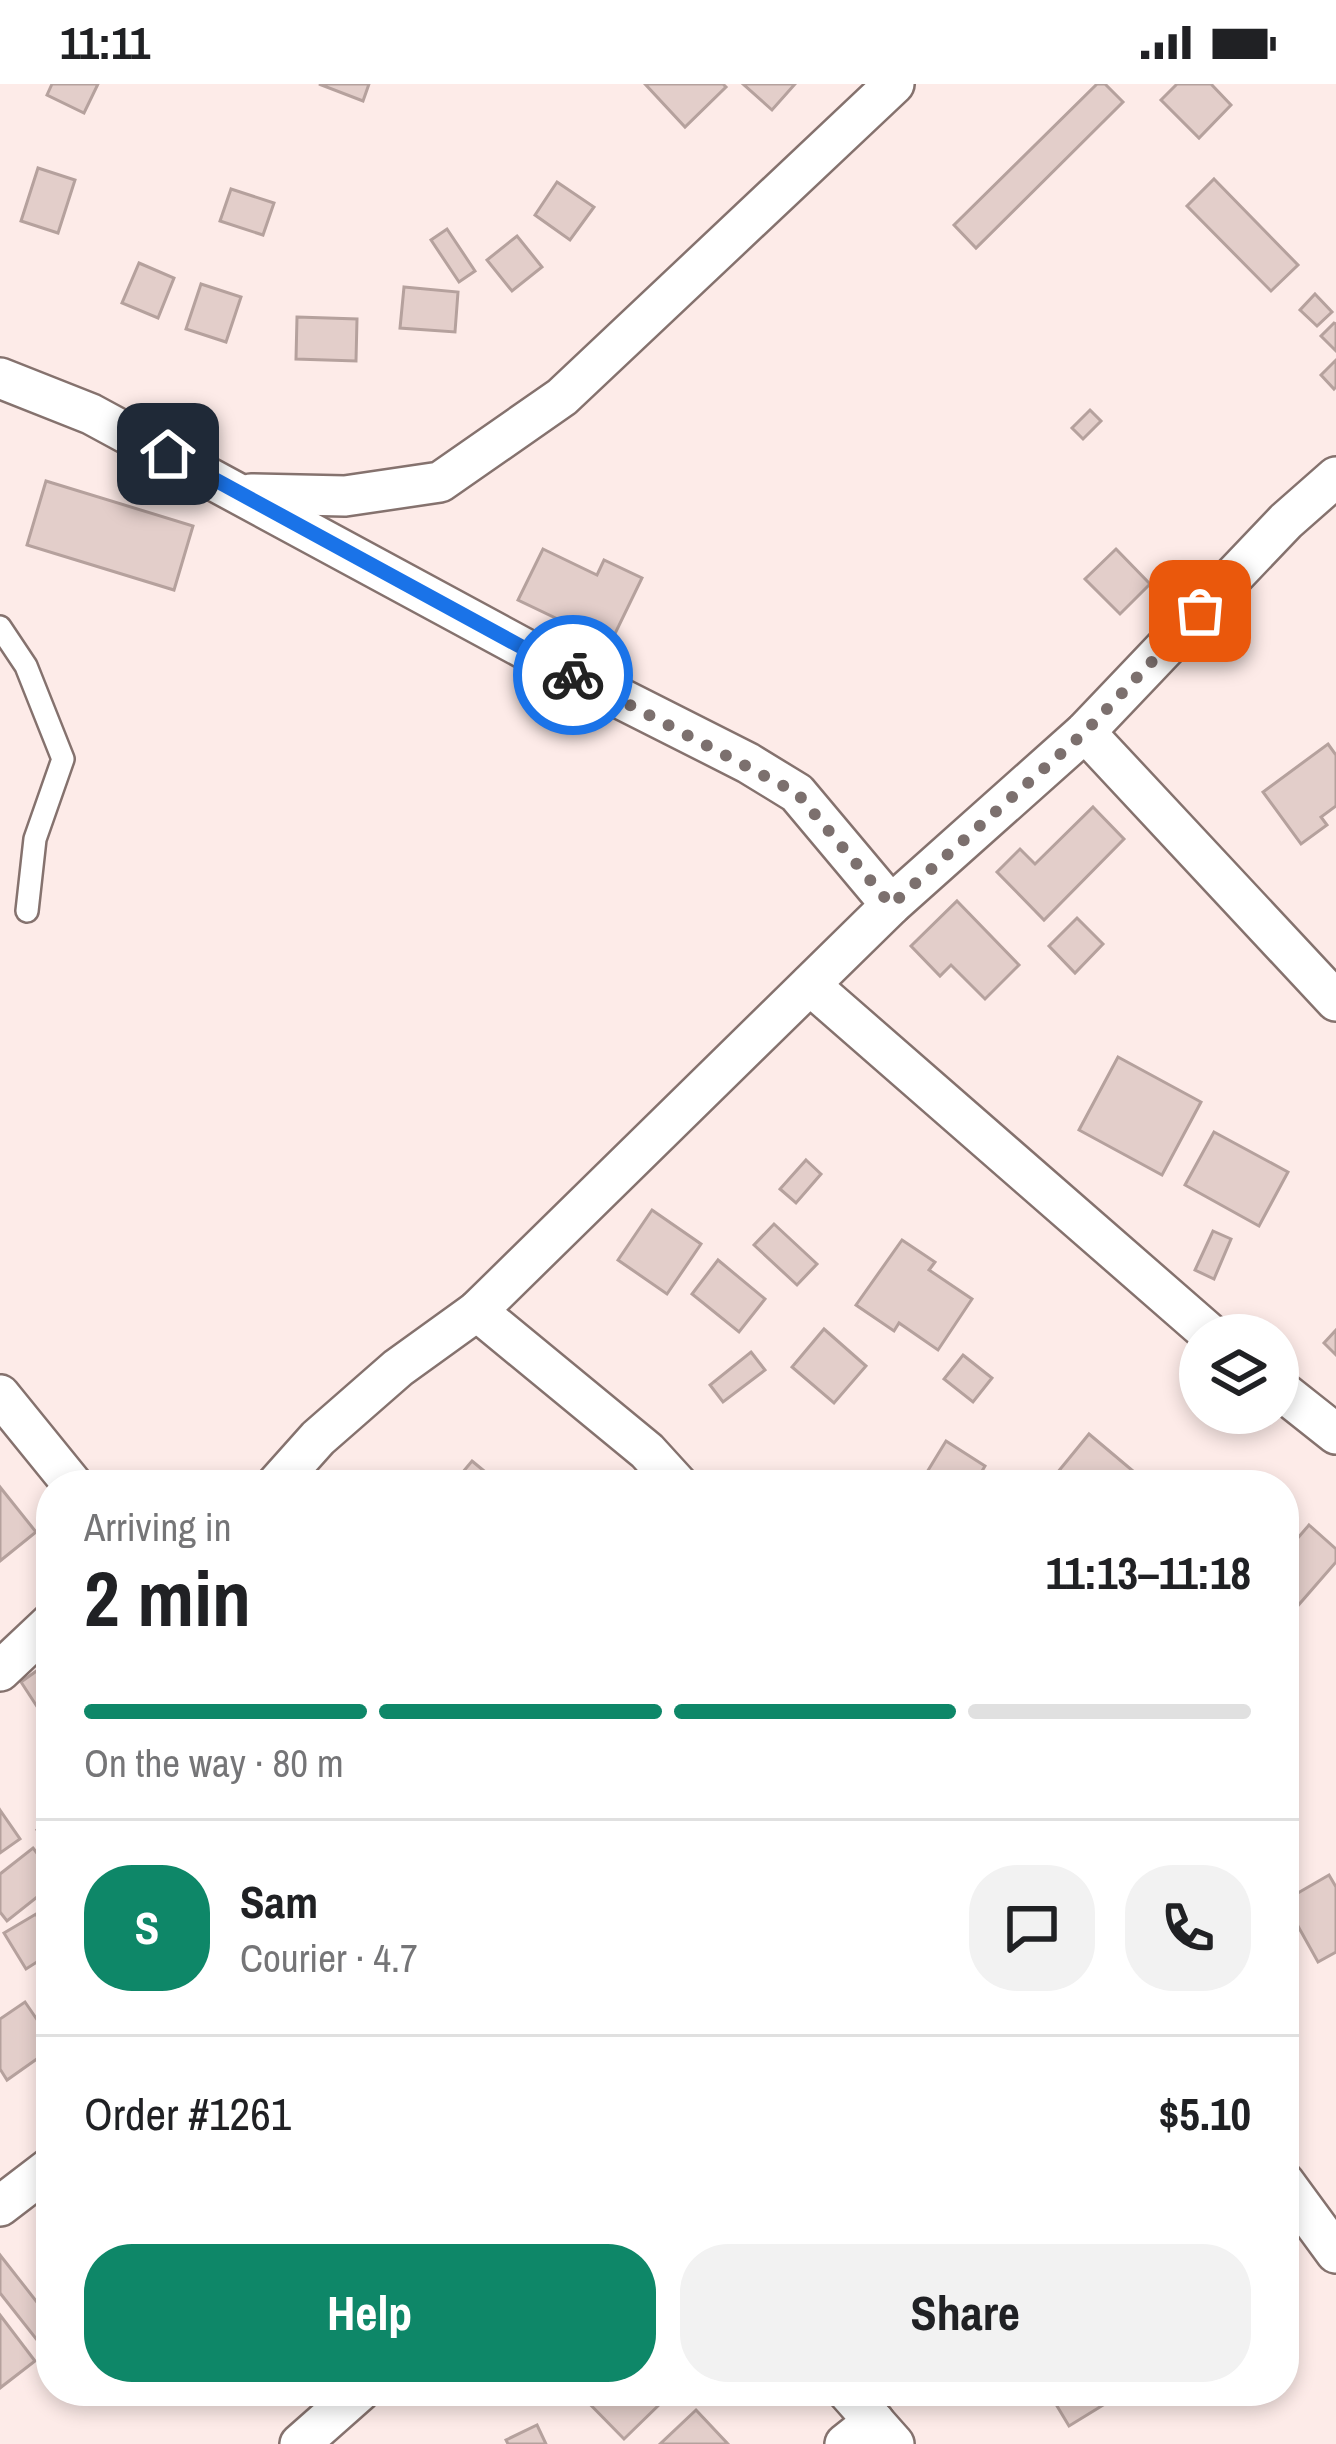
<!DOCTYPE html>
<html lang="en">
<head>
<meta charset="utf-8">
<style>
  :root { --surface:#fff; --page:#f2f2f2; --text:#202124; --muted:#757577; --line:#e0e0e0; --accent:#0e8768 }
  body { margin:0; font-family:"Archivo Narrow",sans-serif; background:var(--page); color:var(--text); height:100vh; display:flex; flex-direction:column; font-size:45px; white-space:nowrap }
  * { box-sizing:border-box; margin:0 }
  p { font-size:39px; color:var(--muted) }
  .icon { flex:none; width:66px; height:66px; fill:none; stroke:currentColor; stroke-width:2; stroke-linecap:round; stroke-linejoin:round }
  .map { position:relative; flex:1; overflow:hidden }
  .side { position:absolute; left:36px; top:1386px; width:1263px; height:936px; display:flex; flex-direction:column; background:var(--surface); border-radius:48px; box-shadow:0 6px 18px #0003 }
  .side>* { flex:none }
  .fabs { position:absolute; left:1179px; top:1230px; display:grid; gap:24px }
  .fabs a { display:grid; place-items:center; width:120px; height:120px; border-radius:50%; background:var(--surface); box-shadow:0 6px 18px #0003; font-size:60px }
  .pin { position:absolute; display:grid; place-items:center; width:102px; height:102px; color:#fff; margin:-51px; border-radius:24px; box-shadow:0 6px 18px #0006 }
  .courier { position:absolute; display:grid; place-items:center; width:120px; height:120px; margin:-60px; border:9px solid #1a73e8; border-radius:50%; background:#fff; color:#222; box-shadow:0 3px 15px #0007 }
  .summary em { font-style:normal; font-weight:700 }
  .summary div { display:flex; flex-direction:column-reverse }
  .summary { display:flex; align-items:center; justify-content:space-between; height:204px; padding:0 48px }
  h1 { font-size:78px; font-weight:700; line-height:90px }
  .bar { display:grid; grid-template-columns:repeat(4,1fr); gap:18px 12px; align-content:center; height:144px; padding:0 48px }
  .bar i { height:15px; border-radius:9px; background:var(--line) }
  .bar .selected { background:var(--accent) }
  .bar p { grid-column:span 4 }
  .line { display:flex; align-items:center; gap:30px; padding:0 48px; border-top:3px solid var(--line) }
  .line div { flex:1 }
  .round { display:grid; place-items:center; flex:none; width:126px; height:126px; border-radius:48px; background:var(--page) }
  .button { display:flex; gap:24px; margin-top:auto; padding:24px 48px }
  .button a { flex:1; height:138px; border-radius:48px; background:var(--accent); color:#fff; font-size:48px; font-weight:700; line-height:138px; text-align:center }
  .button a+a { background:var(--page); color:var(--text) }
  .status { display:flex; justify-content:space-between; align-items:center; height:84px; padding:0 60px; background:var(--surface); direction:ltr }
  .status svg { height:33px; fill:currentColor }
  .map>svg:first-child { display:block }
</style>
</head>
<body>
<div class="status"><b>11:11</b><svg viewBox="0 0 49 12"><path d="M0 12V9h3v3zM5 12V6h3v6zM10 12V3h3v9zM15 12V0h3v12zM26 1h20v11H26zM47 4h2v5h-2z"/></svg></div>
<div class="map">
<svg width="1336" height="2360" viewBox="0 0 1336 2360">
  <rect width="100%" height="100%" fill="#fdebe8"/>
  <g fill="#e3ceca" stroke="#b5a19d" stroke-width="3">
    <polygon points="52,0 98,0 84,29 47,11"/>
    <polygon points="319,0 369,0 363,17"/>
    <polygon points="645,0 723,0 726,3 685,43"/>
    <polygon points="743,0 795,0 772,26"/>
    <polygon points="1097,0 1105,0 1123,18 976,164 954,141"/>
    <polygon points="1177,0 1211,0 1231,21 1199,54 1161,16"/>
    <polygon points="38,84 75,96 58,149 21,137"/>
    <polygon points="1214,95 1298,181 1271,207 1187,122"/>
    <polygon points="557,98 594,123 570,156 535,131"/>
    <polygon points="231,105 274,119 263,151 220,137"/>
    <polygon points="447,145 475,187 459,198 431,156"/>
    <polygon points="517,152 542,183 512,207 487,176"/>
    <polygon points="139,179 174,194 158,234 122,219"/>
    <polygon points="201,200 241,213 226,258 186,245"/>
    <polygon points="404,203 458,208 455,248 400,244"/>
    <polygon points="1315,210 1332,228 1317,242 1300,226"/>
    <polygon points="297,233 357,235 356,277 296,275"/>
    <polygon points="1334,239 1336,240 1336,267 1321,252"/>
    <polygon points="1336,276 1336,303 1334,305 1321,291"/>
    <polygon points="1090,326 1101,337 1083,355 1072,344"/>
    <polygon points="46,397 193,442 174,506 27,461"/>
    <polygon points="543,465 597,491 604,476 642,494 610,560 518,516"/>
    <polygon points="1116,465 1150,500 1120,530 1085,495"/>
    <polygon points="1328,660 1336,671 1336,722 1321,733 1327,741 1301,760 1263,708"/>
    <polygon points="1093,723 1124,755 1044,836 997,788 1020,765 1035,780"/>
    <polygon points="957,817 1019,881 985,915 951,881 940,892 911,862"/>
    <polygon points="1077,834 1103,860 1075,889 1049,862"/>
    <polygon points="1118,973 1201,1018 1162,1091 1079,1046"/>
    <polygon points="1214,1048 1288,1088 1259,1142 1185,1101"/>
    <polygon points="806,1076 821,1090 796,1119 780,1105"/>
    <polygon points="652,1126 701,1160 667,1210 618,1176"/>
    <polygon points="774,1140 817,1180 797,1201 754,1161"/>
    <polygon points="1213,1147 1231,1155 1214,1195 1195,1186"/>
    <polygon points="902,1156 935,1178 929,1186 972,1215 938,1266 899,1239 894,1247 856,1221"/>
    <polygon points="718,1176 765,1215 739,1248 692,1210"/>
    <polygon points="824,1245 866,1282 834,1319 792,1283"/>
    <polygon points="1336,1246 1336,1271 1324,1259"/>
    <polygon points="751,1268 765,1286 723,1318 710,1301"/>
    <polygon points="963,1271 992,1294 973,1318 944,1295"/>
    <polygon points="1089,1350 1133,1387 1122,1401 1071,1401 1057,1389"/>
    <polygon points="946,1357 985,1382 974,1401 937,1401 924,1393"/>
    <polygon points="472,1377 489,1391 481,1401 452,1401"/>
    <polygon points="0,1403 36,1448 0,1477"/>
    <polygon points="1309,1441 1336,1465 1336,1478 1295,1525 1284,1515 1284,1470"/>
    <polygon points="45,1581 51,1591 51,1644 21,1598"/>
    <polygon points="0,1726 20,1755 0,1769"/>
    <polygon points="51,1737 51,1766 37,1746"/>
    <polygon points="33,1764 51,1787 51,1802 7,1837 0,1828 0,1790"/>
    <polygon points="1329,1791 1336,1803 1336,1868 1318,1878 1284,1817"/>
    <polygon points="36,1830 42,1842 51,1836 51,1869 26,1885 4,1849"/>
    <polygon points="25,1918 51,1956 51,1965 7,1996 0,1985 0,1935"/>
    <polygon points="0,2171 51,2236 51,2245 37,2256 0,2209"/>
    <polygon points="0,2231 35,2277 0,2304"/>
    <polygon points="195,2307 220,2307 204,2319"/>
    <polygon points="577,2307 654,2307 663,2317 624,2355"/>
    <polygon points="1048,2307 1126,2307 1069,2342"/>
    <polygon points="696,2326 728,2360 660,2360"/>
    <polygon points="537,2341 546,2360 508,2360 506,2356"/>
  </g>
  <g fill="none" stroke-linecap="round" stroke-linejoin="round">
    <defs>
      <polyline id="service" points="0,543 26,582 63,675 35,755 27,827"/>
      <g id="minor">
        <polyline points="0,294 91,330 564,586 748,679 797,709 891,821"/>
        <polyline points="251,410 345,412 440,398 562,313 894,0"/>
        <polyline points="1085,648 1336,917"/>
        <polyline points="810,901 1211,1251"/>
        <polyline points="477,1227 647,1367 678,1401"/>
        <polyline points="1278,1304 1336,1350"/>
        <polyline points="0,1311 73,1401"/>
        <polyline points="276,1401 318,1354 398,1284 477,1227 891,821 1085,648 1286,437 1336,393"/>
        <polyline points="0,1587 51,1539"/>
        <polyline points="1284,2098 1336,2169"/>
        <polyline points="0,2122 51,2083"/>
        <polyline points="847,2307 894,2360"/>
        <polyline points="300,2360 360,2307"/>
        <polyline points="845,2360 874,2337"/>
      </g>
    </defs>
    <use href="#service" stroke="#85726e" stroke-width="26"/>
    <use href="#minor" stroke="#85726e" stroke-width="44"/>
    <use href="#service" stroke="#fff" stroke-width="21"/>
    <use href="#minor" stroke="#fff" stroke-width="39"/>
  </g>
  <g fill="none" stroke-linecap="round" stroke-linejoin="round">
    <polyline stroke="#7c706e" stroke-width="12" stroke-dasharray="0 21.6" points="573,591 797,709 891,821 1085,648 1200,527"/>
    <polyline stroke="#1a73e8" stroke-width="15" points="168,370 573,591"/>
  </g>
</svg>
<div class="fabs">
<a><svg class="icon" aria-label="layers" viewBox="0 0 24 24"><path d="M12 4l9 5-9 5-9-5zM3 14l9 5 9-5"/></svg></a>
</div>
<div class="pin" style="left:1200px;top:527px;background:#ea580c"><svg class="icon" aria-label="bag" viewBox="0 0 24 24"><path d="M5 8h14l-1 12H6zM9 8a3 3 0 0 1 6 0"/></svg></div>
<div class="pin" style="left:168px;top:370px;background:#1f2937"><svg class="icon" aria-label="home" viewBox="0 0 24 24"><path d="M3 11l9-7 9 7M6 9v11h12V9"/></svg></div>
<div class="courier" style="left:573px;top:591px"><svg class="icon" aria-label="bike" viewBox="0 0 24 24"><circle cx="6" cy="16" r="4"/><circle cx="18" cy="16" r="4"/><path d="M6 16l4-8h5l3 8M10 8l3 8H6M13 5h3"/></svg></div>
<section class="side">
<div class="summary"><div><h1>2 min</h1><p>Arriving in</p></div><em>11:13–11:18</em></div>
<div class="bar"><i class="selected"></i><i class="selected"></i><i class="selected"></i><i></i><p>On the way · 80 m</p></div>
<div class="line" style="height:216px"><b class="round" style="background:var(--accent);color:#fff">S</b><div><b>Sam</b><p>Courier · 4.7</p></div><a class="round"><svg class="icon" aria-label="chat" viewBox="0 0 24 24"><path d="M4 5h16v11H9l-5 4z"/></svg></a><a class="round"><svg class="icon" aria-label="phone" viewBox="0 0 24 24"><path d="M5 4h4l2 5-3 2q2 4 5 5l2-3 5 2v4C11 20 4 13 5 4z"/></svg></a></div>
<div class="line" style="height:156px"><div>Order #1261</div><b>$5.10</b></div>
<div class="button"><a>Help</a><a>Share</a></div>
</section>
</div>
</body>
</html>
